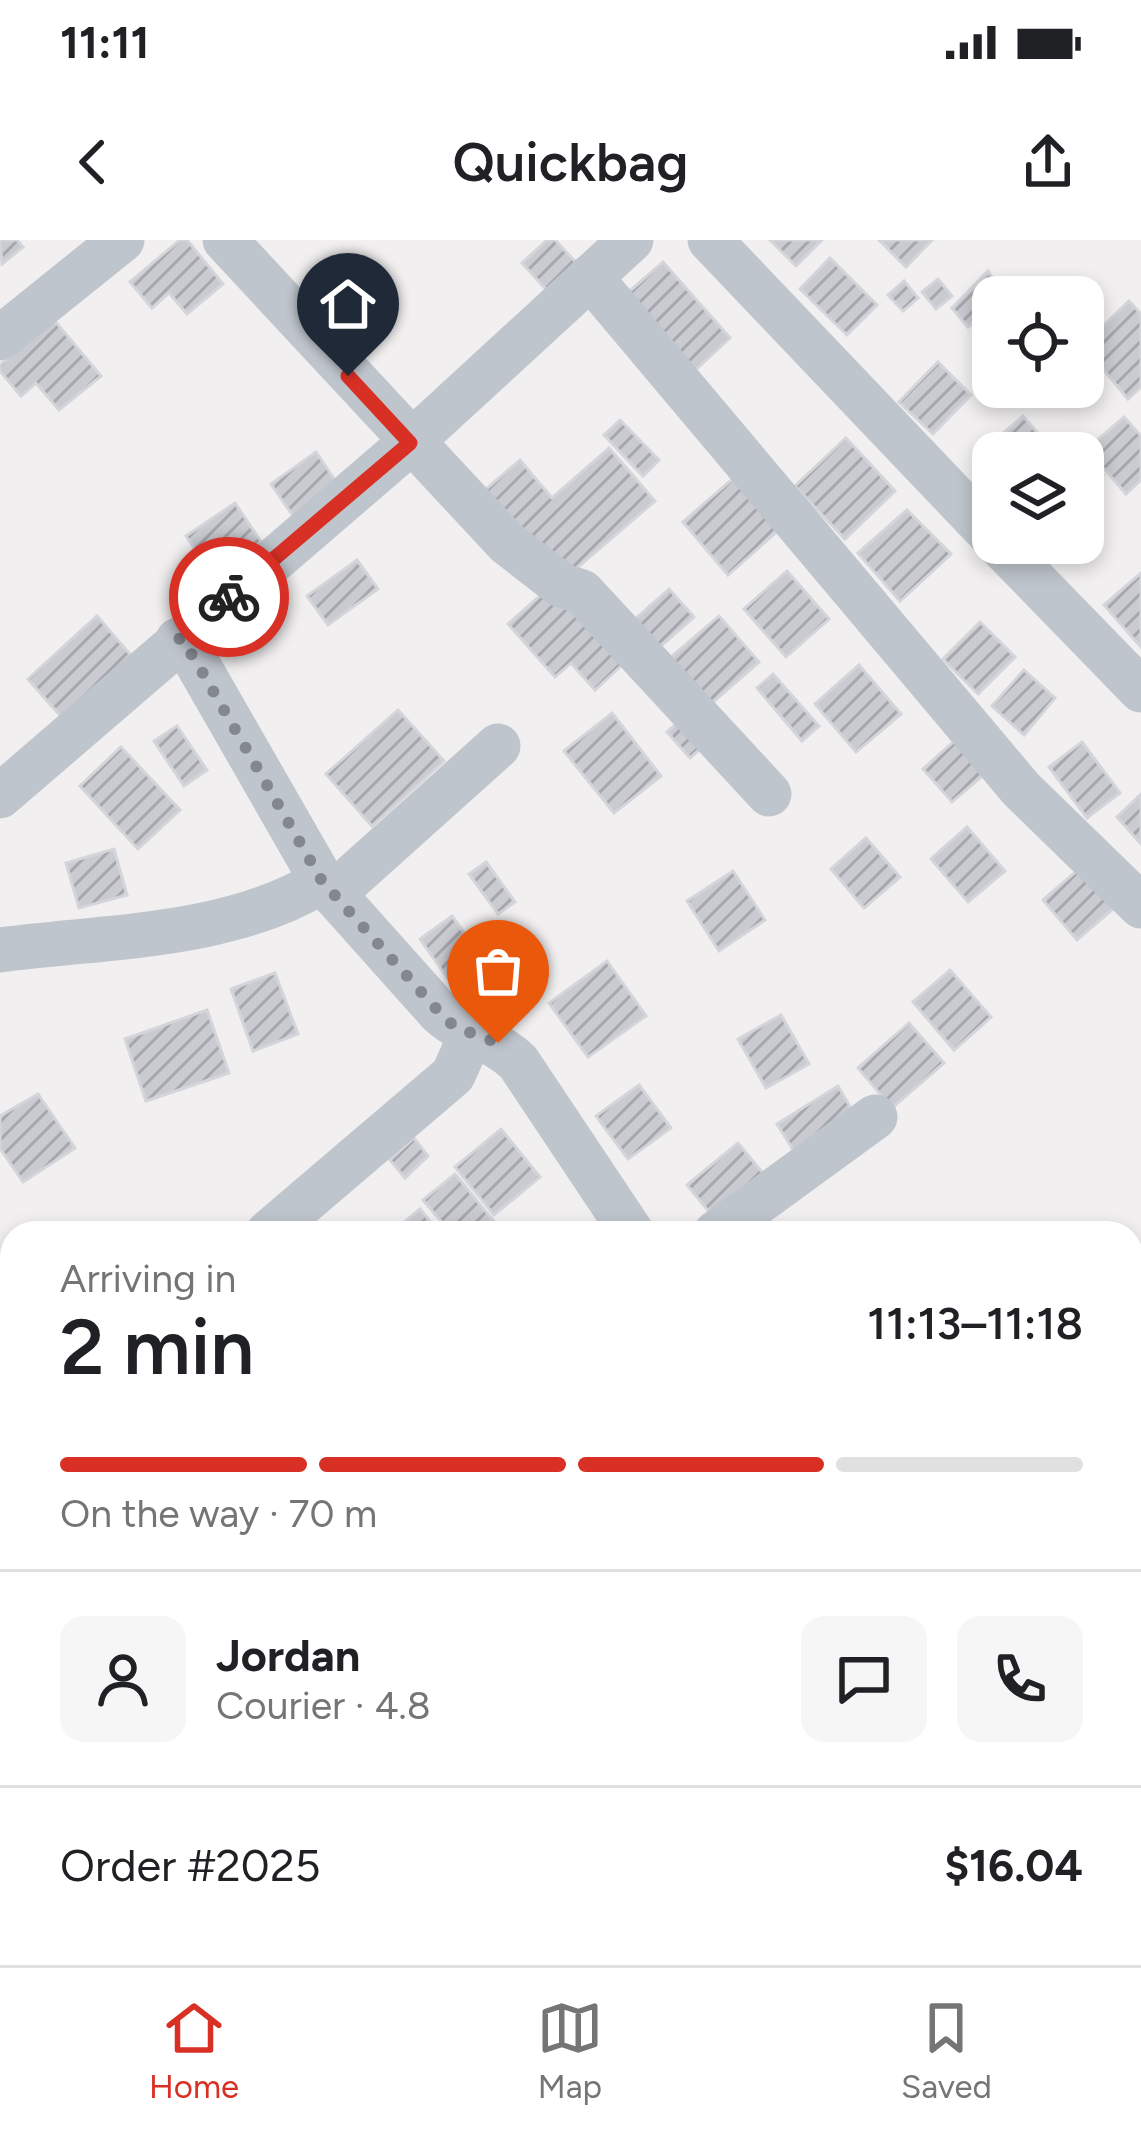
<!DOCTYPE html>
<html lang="en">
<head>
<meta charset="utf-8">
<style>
  :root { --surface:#fff; --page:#f6f6f6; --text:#202124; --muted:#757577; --line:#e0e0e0; --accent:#d93025 }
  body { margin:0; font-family:Figtree,sans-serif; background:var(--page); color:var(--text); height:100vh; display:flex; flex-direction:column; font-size:45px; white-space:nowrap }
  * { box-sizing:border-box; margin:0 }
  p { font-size:39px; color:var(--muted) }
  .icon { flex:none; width:66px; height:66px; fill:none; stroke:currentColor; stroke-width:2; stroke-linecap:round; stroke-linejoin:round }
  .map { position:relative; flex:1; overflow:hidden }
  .drawer { position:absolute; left:0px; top:981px; width:1143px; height:744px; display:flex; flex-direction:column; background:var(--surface); border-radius:36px 36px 0 0; box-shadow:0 6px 18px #0003 }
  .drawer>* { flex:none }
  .buttons { position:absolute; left:972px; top:36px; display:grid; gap:24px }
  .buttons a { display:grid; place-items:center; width:132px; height:132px; border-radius:24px; background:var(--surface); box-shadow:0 6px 18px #0003; font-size:60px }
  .pin { position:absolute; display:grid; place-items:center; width:102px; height:102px; color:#fff; margin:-123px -51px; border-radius:50% 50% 50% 0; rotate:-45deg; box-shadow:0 0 12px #0007 }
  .pin .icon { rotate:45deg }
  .courier { position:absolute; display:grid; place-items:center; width:120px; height:120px; margin:-60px; border:9px solid #d93025; border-radius:50%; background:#fff; color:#222; box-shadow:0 3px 15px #0007 }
  .overview em { font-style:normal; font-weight:600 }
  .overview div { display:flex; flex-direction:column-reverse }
  .overview { display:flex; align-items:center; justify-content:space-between; height:204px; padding:0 60px }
  h1 { font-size:78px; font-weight:600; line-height:90px }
  .bar { display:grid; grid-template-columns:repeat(4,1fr); gap:18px 12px; align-content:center; height:144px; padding:0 60px }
  .bar i { height:15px; border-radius:9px; background:var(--line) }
  .bar .on { background:var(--accent) }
  .bar p { grid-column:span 4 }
  .line { display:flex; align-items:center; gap:30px; padding:0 60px; border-top:3px solid var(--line) }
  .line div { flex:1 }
  .round { display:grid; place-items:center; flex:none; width:126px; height:126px; border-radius:24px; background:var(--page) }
  .status { display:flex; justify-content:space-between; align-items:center; height:84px; padding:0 60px; background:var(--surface); direction:ltr }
  .status svg { height:33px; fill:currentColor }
  header { display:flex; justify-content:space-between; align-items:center; height:156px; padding:0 60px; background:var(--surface); font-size:54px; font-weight:600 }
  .tabs { display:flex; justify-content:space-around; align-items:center; height:168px; border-top:3px solid var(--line); background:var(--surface); font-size:33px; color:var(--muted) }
  .tabs a { display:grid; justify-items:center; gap:6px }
  .tabs .on { color:var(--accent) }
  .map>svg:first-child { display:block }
</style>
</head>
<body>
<div class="status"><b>11:11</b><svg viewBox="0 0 49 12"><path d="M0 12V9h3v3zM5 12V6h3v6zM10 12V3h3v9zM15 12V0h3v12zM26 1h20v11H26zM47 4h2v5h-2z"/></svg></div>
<header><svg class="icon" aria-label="back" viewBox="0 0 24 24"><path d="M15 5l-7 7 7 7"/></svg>Quickbag<svg class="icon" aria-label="share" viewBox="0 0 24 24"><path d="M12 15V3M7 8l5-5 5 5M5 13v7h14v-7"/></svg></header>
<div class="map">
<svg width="1141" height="1725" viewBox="0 0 1141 1725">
  <defs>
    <pattern id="grass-tufts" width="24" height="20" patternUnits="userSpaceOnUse" patternTransform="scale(3)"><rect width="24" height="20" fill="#c3e9d5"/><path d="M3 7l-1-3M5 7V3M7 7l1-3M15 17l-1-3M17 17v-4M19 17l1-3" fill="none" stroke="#a0bfb0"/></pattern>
    <pattern id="forest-crowns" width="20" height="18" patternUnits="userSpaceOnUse" patternTransform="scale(3)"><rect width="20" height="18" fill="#c3e9d5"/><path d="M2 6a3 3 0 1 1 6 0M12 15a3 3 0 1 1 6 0" fill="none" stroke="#a0bfb0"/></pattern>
    <pattern id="sand-dots" width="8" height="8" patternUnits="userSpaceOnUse" patternTransform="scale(3)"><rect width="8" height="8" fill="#f0ede2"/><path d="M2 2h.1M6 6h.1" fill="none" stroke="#cfcdc4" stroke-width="1.8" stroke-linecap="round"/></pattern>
    <pattern id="water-rules" width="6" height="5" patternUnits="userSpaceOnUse" patternTransform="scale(3)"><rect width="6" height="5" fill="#96cae1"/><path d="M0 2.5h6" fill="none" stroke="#7ca6b9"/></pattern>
    <pattern id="building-hatch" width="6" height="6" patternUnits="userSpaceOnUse" patternTransform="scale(3)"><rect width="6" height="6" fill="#cacbd1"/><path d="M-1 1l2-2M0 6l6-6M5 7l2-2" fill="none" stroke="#a6a7ad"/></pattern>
  </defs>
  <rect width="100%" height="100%" fill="#f1efef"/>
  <g fill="url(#grass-tufts)">
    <polygon points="1131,1286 1141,1301 1141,1367 1131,1375"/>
    <polygon points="12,1537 12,1641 0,1660 0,1547"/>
    <polygon points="752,1713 780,1713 812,1725 746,1725"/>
  </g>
  <g fill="url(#forest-crowns)">
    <polygon points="1141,1170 1141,1301 1131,1286 1131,1245 1137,1240 1131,1231 1131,1179"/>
    <polygon points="1141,1367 1141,1586 1131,1592 1131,1375"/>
    <polygon points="12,1641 12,1713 148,1713 145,1725 0,1725 0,1660"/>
    <polygon points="1141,1674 1141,1725 812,1725 780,1713 1026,1720 1043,1713 1131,1713 1131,1680"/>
    <polygon points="268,1713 752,1713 746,1725 266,1725"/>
  </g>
  <polygon fill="url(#sand-dots)" points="220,1713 268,1713 266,1725 218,1725"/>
  <g fill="url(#water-rules)">
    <polygon points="148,1713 220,1713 218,1725 145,1725"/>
    <path d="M880,1713h163c-45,12 -116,11 -163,0z"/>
  </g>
  <g fill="url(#building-hatch)" stroke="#d4d5da" stroke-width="3">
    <polygon points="0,0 17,0 23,7 2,24"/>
    <polygon points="180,0 187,0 223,44 187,74 169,53 152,68 130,42"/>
    <polygon points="547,0 555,0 584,31 554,58 522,23"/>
    <polygon points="770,0 822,0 796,26"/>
    <polygon points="879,0 932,0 906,27"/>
    <polygon points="830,18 877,65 847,95 800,49"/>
    <polygon points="663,22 730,98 692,133 624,56"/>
    <polygon points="988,31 1004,55 993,57 993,65 968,87 952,68"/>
    <polygon points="938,39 952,56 936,69 922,52"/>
    <polygon points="904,41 918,58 903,71 888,55"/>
    <polygon points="1129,61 1141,74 1141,147 1128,159 1083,105"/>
    <polygon points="54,80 101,136 59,170 36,143 21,156 0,131 0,125"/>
    <polygon points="993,87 993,114 979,100"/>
    <polygon points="938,122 971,155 933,194 899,162"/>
    <polygon points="1023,176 1055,213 993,213 993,221 984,210"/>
    <polygon points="1124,177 1141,196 1141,240 1126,254 1087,209"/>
    <polygon points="620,180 659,220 643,236 604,195"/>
    <polygon points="846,198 895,251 845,299 795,246"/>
    <polygon points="609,208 655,261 563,340 485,250 520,220 552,258"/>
    <polygon points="316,212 343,252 298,283 271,244"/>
    <polygon points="1088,218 1103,235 1087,248 1083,223"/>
    <polygon points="737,235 782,287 728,335 683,282"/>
    <polygon points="235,263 262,303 212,336 186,296"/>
    <polygon points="907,270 951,314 900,361 858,313"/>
    <polygon points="357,320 378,349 328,385 307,356"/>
    <polygon points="787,331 829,379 786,417 744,369"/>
    <polygon points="1141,333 1141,407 1104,365"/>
    <polygon points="552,345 623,424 595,450 571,423 555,437 508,384"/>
    <polygon points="669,349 694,377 647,418 623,390"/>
    <polygon points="97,376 135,420 66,482 28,439"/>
    <polygon points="719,376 759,422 711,464 670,418"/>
    <polygon points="980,382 1015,417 978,454 943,419"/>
    <polygon points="859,425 901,474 856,512 815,464"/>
    <polygon points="1024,430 1055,458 1024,495 992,466"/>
    <polygon points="773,434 819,486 802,501 757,448"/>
    <polygon points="398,470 444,521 372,586 326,534"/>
    <polygon points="612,473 661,536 614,573 564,511"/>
    <polygon points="683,478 706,504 690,518 667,492"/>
    <polygon points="177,486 207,530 184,546 154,501"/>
    <polygon points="959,497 988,531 952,562 923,529"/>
    <polygon points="1082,502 1120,553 1087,578 1049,527"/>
    <polygon points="121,507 180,570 138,609 80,546"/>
    <polygon points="1141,554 1141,604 1117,577"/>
    <polygon points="967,587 1005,631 968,662 931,619"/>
    <polygon points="866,598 900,637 864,668 831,629"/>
    <polygon points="114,609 127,655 79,668 66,623"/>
    <polygon points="486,622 515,662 498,674 469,634"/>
    <polygon points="1080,628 1114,668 1077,700 1043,660"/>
    <polygon points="733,631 765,680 719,711 687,661"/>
    <polygon points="452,676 484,720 451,743 420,699"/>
    <polygon points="607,721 646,776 588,817 549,763"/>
    <polygon points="950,730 991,777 954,810 913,762"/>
    <polygon points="275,733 298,794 253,811 231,749"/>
    <polygon points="207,770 229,833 146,861 125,799"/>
    <polygon points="781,775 809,824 766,848 738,799"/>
    <polygon points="909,783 944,823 892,868 858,828"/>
    <polygon points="639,845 671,888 628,919 596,876"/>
    <polygon points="838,846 860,884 800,921 777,884"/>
    <polygon points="38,854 75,908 23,942 0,908 0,876"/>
    <polygon points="501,889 540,937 494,975 455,927"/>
    <polygon points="414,898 428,916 405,938 390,920"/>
    <polygon points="738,903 770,942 719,984 687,945"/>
    <polygon points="455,934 497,985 487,993 451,993 423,960"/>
    <polygon points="420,969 439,993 391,993"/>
    <polygon points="12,1039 12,1089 0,1070 0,1046"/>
  </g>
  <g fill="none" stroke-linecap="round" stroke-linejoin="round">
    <g stroke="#bfc5cc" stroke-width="45">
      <polyline points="225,0 507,303 561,345 582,352 769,554"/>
      <polyline points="710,0 993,297"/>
      <polyline points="590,37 1021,549 1141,666"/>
      <polyline points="0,98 122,0"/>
      <polyline points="998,303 1141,450"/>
      <path d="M178,400l15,16 129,225 118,132c24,22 54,26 78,49l114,171"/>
      <polyline points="0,556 410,203 631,0"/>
      <polyline points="333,654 498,506"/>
      <path d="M0,710c105,-14 230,-12 322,-69"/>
      <polyline points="268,993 453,835 472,793"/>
      <polyline points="716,993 875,877"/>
      <polyline points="0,1205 12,1188"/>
    </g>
  </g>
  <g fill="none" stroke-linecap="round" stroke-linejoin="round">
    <polyline stroke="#84888e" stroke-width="12" stroke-dasharray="0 21.6" points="229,357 178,400 193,416 322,641 440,773 455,787 498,803"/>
    <polyline stroke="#d93025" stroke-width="15" points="229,357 410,203 348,136"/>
  </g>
</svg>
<div class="buttons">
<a><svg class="icon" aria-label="locate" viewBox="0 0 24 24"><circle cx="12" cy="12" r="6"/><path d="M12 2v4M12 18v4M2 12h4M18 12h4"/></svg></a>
<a><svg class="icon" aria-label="layers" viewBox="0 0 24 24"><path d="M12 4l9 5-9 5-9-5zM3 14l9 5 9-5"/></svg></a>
</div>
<div class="pin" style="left:498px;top:803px;background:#ea580c"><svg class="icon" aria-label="bag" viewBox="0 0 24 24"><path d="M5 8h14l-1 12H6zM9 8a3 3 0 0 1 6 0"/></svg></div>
<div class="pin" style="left:348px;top:136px;background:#1f2937"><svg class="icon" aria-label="home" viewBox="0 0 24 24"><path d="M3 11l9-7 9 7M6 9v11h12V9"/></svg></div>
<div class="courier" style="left:229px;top:357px"><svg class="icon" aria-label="bike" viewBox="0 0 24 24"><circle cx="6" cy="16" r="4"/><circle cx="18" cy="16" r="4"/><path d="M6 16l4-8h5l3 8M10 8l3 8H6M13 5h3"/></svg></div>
<section class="drawer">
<div class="overview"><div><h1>2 min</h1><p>Arriving in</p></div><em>11:13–11:18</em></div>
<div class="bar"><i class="on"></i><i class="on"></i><i class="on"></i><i></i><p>On the way · 70 m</p></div>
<div class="line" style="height:216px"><a class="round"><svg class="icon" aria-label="person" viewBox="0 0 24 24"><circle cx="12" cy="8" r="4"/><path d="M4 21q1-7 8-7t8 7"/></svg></a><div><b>Jordan</b><p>Courier · 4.8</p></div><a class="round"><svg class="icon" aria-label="chat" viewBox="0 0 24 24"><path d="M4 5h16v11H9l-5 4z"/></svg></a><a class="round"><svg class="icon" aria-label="phone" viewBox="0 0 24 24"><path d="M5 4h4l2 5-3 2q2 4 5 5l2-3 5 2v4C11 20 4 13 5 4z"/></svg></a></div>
<div class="line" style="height:156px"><div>Order #2025</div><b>$16.04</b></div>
</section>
</div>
<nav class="tabs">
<a class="on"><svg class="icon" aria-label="home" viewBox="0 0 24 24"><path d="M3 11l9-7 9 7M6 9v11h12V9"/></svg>Home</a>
<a><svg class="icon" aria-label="map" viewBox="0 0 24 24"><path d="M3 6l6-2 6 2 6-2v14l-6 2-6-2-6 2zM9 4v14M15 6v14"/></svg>Map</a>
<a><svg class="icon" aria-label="saved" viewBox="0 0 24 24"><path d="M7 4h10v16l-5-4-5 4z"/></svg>Saved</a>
</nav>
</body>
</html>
